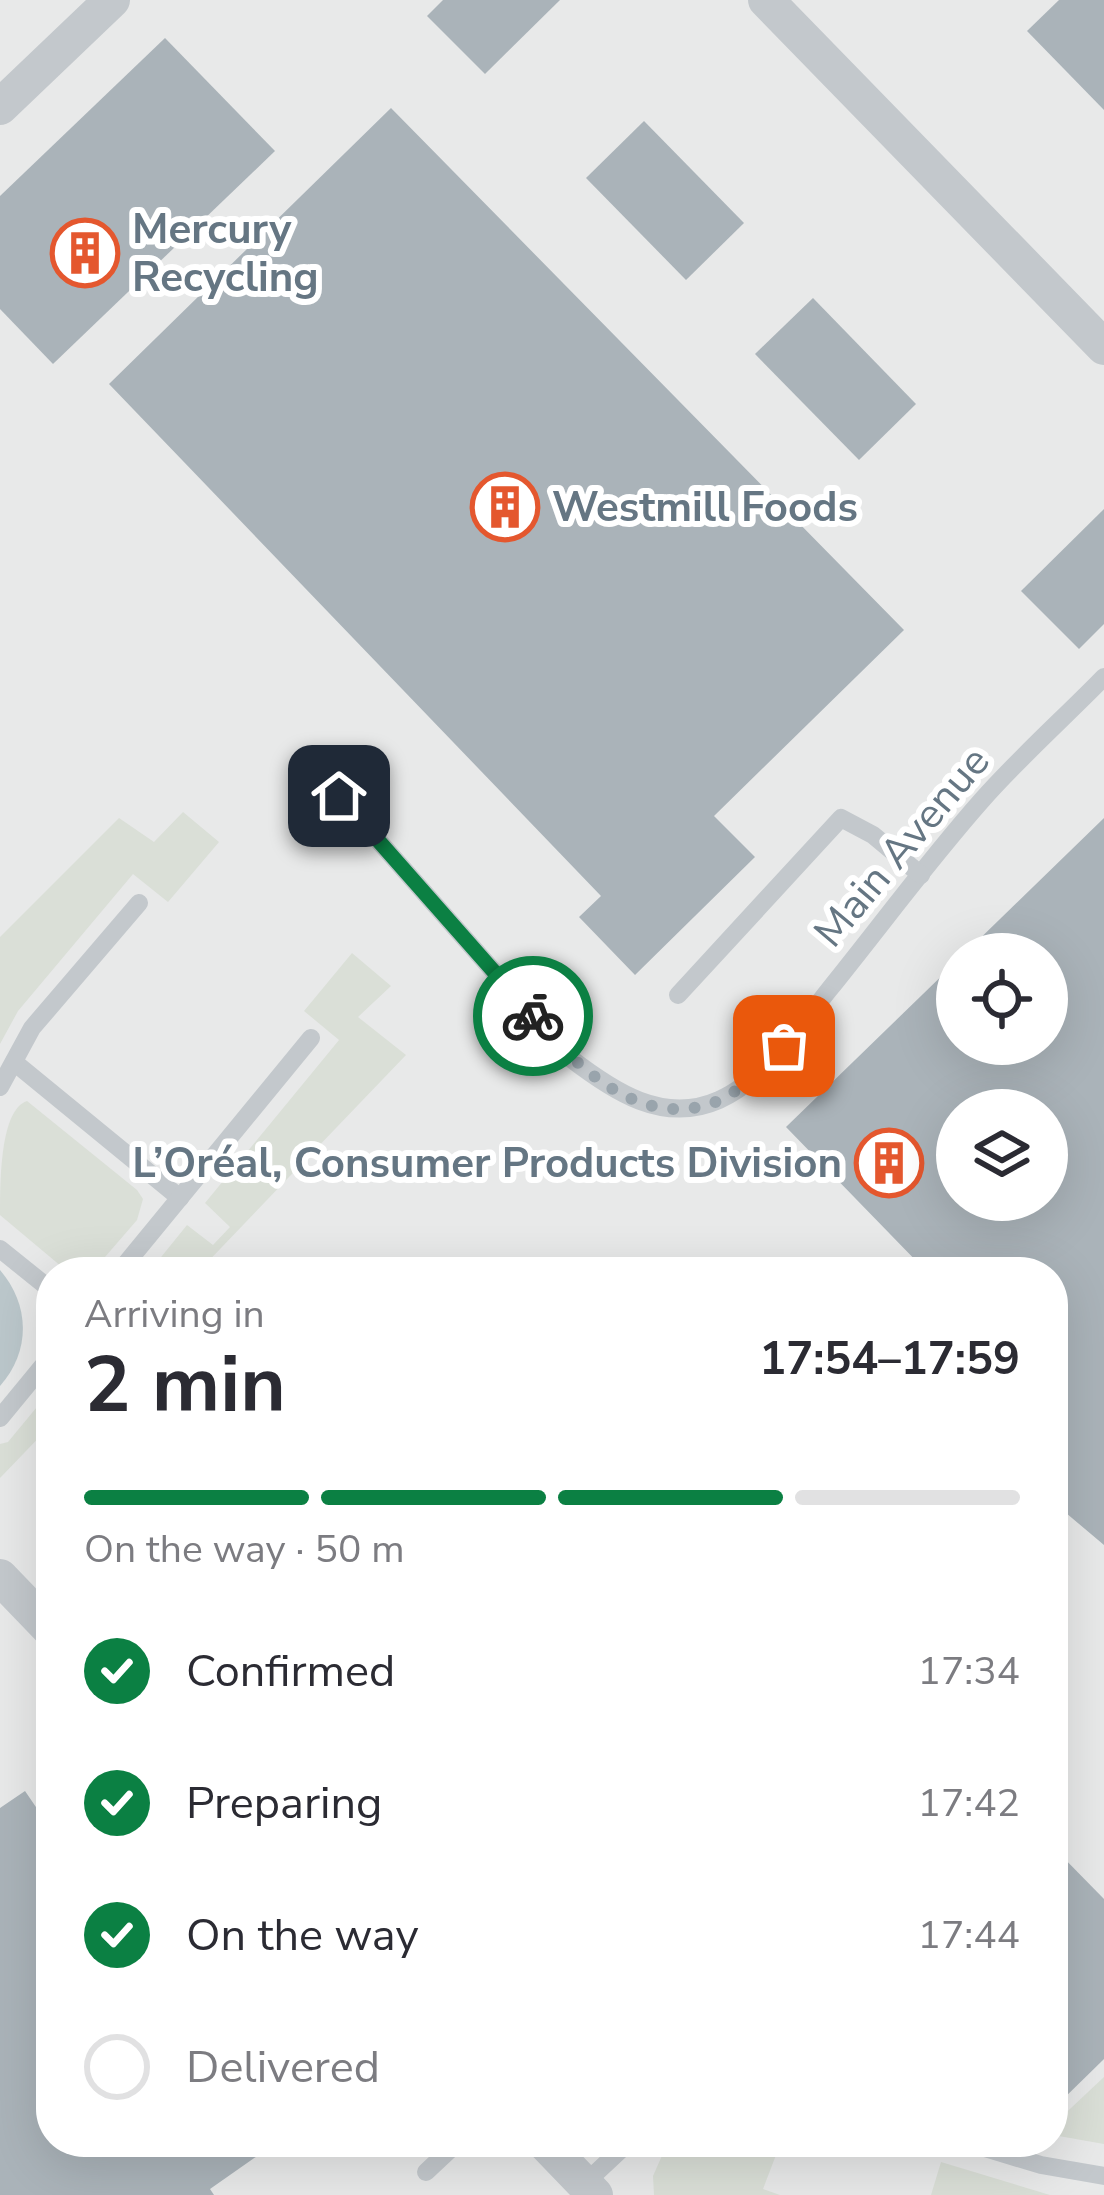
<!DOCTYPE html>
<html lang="en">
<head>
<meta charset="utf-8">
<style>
  :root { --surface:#fff; --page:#f2f2f3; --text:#2b2b33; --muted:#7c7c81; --line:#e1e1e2; --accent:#0b8043 }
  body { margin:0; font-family:"Nunito Sans",sans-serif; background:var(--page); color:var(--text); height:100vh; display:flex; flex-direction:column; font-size:45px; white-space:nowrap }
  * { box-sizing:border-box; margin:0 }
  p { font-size:39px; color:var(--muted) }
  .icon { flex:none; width:66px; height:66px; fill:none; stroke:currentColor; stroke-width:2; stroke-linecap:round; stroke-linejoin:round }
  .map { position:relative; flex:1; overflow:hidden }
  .sheet { position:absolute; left:36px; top:1257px; width:1032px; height:900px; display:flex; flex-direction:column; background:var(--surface); border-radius:48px; box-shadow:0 12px 48px #0002 }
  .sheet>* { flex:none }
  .buttons { position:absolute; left:936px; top:933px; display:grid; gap:24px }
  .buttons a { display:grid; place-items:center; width:132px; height:132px; border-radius:50%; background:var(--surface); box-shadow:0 12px 48px #0002; font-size:60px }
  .pin { position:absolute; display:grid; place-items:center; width:102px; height:102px; color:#fff; margin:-51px; border-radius:24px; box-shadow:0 6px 18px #0006 }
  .courier { position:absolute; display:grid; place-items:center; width:120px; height:120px; margin:-60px; border:9px solid #0b8043; border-radius:50%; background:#fff; color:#222; box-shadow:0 3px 15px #0007 }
  .summary em { font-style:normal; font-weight:700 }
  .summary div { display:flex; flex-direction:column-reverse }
  .summary { display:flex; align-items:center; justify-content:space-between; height:204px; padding:0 48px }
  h1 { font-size:78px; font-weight:700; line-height:90px }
  .bar { display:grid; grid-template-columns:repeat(4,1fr); gap:18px 12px; align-content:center; height:144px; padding:0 48px }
  .bar i { height:15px; border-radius:9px; background:var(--line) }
  .bar .on { background:var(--accent) }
  .bar p { grid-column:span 4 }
  ol { padding:0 48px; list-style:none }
  li { display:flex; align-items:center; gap:36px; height:132px }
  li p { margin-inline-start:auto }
  li .icon { padding:12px; border-radius:50%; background:var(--accent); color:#fff; stroke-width:4 }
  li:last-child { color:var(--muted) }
  li i { width:66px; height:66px; border:6px solid var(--line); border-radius:50% }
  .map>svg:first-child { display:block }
</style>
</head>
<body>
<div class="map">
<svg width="1104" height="2195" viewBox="0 0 1104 2195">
  <rect width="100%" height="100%" fill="#fafaf8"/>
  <path fill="#e8e9e9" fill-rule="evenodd" d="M0,0h1104v2195h-1104zM957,954h90v90h-90zM957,1110h90v90h-90zM51,1272h1002v870h-1002z"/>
  <g fill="#dadfd7">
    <polygon points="183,812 219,842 168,902 133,874 18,1011 0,1044 0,937 119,818 154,842"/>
    <polygon points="352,953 391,986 358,1017 406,1055 198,1272 149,1272 187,1225 213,1245 230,1227 205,1203 339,1040 304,1011"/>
    <path d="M27,1101l110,89 6,9 -6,21 -45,52h-24l-68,-57c0,-34 0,-105 27,-114z"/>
    <polygon points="51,1390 51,1425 0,1478 0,1444 8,1442"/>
    <polygon points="1104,2077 1104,2144 1053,2135 1053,2125"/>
    <polygon points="668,2142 781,2142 763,2189 780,2195 654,2195 653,2176"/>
    <polygon points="941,2162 1050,2195 931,2195"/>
  </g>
  <path fill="#bbc7cb" d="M0,1270c30,35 31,81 0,116z"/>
  <g fill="#aab3b9" fill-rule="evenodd">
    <polygon points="443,0 560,0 485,74 427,16"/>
    <polygon points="1059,0 1104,0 1104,110 1027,31"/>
    <polygon points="165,38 275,151 53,364 0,309 0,196"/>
    <polygon points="391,108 904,630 714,816 755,857 635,975 579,917 601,896 109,384"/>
    <polygon points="644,121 744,223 686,280 586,178"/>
    <polygon points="813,298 916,404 859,460 755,354"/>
    <polygon points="1104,509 1104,624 1079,649 1021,591"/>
    <path d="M1104,818v727l-51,-43v-230h-132l3,-3 -138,-142 171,-166v83h90v-90h-83zM957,1110h90v90h-90z"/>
    <polygon points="25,1791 51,1829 51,2142 271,2142 273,2145 210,2189 214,2195 0,2195 0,1808"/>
    <polygon points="1053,1847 1104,1899 1104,2059 1056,2106"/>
  </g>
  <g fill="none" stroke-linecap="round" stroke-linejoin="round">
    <polyline stroke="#bbbfc2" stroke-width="8" stroke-dasharray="6 6" stroke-linecap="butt" points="1053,1507 1055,1504"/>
    <g stroke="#c3c8cc" stroke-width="18">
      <path d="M339,796l231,262c43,33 93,67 149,42 45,-20 79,-71 109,-109 51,-63 100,-130 154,-191 38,-43 82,-82 122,-123"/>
      <polyline points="678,995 841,818 873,835 921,875"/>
      <polyline points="14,1062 180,1198"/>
      <polyline points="0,1087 32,1028 139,903"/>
      <polyline points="0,1249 51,1290"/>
      <polyline points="119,1272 311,1038"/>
      <polyline points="0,1418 51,1356"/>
      <polyline points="965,2142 1041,2165 1104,2176"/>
      <polyline points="426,2172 458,2142"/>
      <polyline points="584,2184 629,2142"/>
    </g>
    <g stroke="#c3c8cc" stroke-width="36">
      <polyline points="766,0 1104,347"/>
      <polyline points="0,107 112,0"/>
      <polyline points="0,1577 51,1630"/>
      <polyline points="544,2142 595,2195"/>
    </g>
  </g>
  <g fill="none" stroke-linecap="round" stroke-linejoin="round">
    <path stroke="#99a4ac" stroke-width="12" stroke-dasharray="0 21.6" d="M533,1016c45,52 109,116 185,85 25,-11 46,-36 66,-55"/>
    <polyline stroke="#0b8043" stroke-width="15" points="339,796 533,1016"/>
  </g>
  <defs>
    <symbol id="building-ring" viewBox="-11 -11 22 22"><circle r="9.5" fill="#fff" stroke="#e4572e" stroke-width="1.5"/><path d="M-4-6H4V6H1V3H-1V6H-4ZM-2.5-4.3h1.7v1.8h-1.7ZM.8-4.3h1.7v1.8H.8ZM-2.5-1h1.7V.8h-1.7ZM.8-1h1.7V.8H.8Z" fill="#e4572e"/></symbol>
  </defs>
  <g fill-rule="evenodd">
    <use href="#building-ring" x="47" y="215" width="76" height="76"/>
    <use href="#building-ring" x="467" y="469" width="76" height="76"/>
    <use href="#building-ring" x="851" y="1125" width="76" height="76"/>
  </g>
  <g text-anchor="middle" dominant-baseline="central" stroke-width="12" stroke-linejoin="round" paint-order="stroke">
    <g font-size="42" font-weight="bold" fill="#657683" stroke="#fff" text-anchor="start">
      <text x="132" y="229">Mercury<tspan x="132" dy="48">Recycling</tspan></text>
      <text x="552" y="507">Westmill Foods</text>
      <text x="842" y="1163" text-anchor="end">L’Oréal, Consumer Products Division</text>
    </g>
    <g font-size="42" fill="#657683" stroke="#fff">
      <text transform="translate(902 847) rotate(-50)">Main Avenue</text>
    </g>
  </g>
</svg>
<div class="buttons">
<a><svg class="icon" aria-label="locate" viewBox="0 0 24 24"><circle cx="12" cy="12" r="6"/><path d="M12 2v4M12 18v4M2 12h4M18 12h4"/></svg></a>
<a><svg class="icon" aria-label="layers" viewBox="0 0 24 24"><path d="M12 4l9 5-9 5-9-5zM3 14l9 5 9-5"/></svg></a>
</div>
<div class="pin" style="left:784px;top:1046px;background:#ea580c"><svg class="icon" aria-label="bag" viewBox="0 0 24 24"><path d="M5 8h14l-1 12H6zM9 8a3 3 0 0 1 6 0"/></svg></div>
<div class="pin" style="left:339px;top:796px;background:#1f2937"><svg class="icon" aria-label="home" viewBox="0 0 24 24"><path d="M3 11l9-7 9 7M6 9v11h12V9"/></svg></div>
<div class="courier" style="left:533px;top:1016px"><svg class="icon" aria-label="bike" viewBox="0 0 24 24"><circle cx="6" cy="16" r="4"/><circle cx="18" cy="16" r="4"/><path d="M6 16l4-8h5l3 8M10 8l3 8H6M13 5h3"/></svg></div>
<section class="sheet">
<div class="summary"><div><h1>2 min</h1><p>Arriving in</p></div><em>17:54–17:59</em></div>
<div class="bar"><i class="on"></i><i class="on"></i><i class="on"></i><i></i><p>On the way · 50 m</p></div>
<ol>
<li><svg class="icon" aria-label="check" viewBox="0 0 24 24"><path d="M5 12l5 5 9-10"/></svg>Confirmed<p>17:34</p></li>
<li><svg class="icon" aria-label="check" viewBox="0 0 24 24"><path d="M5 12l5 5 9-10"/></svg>Preparing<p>17:42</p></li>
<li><svg class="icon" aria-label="check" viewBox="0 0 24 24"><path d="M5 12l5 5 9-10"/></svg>On the way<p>17:44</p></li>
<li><i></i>Delivered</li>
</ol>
</section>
</div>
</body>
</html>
